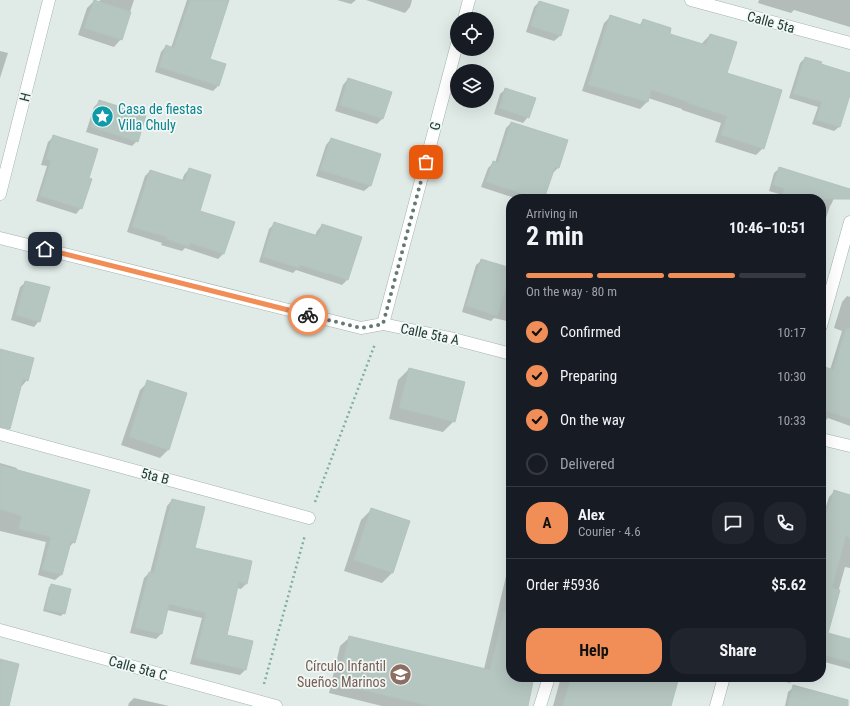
<!DOCTYPE html>
<html lang="en">
<head>
<meta charset="utf-8">
<style>
  :root { --surface:#171b24; --page:#20242c; --text:#f1f3f6; --muted:#9ea1a6; --line:#363941; --accent:#f18d57 }
  body { margin:0; font-family:"Roboto Condensed",sans-serif; background:var(--page); color:var(--text); height:100vh; display:flex; flex-direction:column; font-size:15px; white-space:nowrap }
  * { box-sizing:border-box; margin:0 }
  p { font-size:13px; color:var(--muted) }
  .icon { flex:none; width:22px; height:22px; fill:none; stroke:currentColor; stroke-width:2; stroke-linecap:round; stroke-linejoin:round }
  .map { position:relative; flex:1; overflow:hidden }
  .drawer { position:absolute; left:506px; top:194px; width:320px; height:488px; display:flex; flex-direction:column; background:var(--surface); border-radius:16px; box-shadow:0 4px 16px #0002 }
  .drawer>* { flex:none }
  .tools { position:absolute; left:450px; top:12px; display:grid; gap:8px }
  .tools a { display:grid; place-items:center; width:44px; height:44px; border-radius:50%; background:var(--surface); box-shadow:0 4px 16px #0002; font-size:20px }
  .pin { position:absolute; display:grid; place-items:center; width:34px; height:34px; color:#fff; margin:-17px; border-radius:8px; box-shadow:0 2px 6px #0006 }
  .courier { position:absolute; display:grid; place-items:center; width:40px; height:40px; margin:-20px; border:3px solid #f18d57; border-radius:50%; background:#fff; color:#222; box-shadow:0 1px 5px #0007 }
  .overview em { font-style:normal; font-weight:700 }
  .overview div { display:flex; flex-direction:column-reverse }
  .overview { display:flex; align-items:center; justify-content:space-between; height:68px; padding:0 20px }
  h1 { font-size:26px; font-weight:700; line-height:30px }
  .bar { display:grid; grid-template-columns:repeat(4,1fr); gap:6px 4px; align-content:center; height:48px; padding:0 20px }
  .bar i { height:5px; border-radius:3px; background:var(--line) }
  .bar .on { background:var(--accent) }
  .bar p { grid-column:span 4 }
  .line { display:flex; align-items:center; gap:10px; padding:0 20px; border-top:1px solid var(--line) }
  .line div { flex:1 }
  .round { display:grid; place-items:center; flex:none; width:42px; height:42px; border-radius:16px; background:var(--page) }
  ol { padding:0 20px; list-style:none }
  li { display:flex; align-items:center; gap:12px; height:44px }
  li p { margin-inline-start:auto }
  li .icon { padding:4px; border-radius:50%; background:var(--accent); color:#111; stroke-width:4 }
  li:last-child { color:var(--muted) }
  li i { width:22px; height:22px; border:2px solid var(--line); border-radius:50% }
  .cta { display:flex; gap:8px; margin-top:auto; padding:8px 20px }
  .cta a { flex:1; height:46px; border-radius:16px; background:var(--accent); color:#111; font-size:16px; font-weight:700; line-height:46px; text-align:center }
  .cta a+a { background:var(--page); color:var(--text) }
  .map>svg:first-child { display:block }
</style>
</head>
<body>
<div class="map">
<svg width="850" height="706" viewBox="0 0 850 706">
  <rect width="100%" height="100%" fill="#e0ebe7"/>
  <g fill="#0003">
    <polygon points="100,0 134,0 121,39 114,47 78,35 87,8 94,1 99,2"/>
    <polygon points="187,0 228,0 209,60 218,86 213,91 155,72 161,52 166,46 171,48"/>
    <polygon points="337,0 356,0 351,4"/>
    <polygon points="366,0 412,0 410,7 405,13"/>
    <polygon points="759,0 850,0 850,27 794,10 791,13 758,3"/>
    <polygon points="539,2 560,36 554,41 526,32 534,7"/>
    <polygon points="611,16 639,25 643,21 668,34 702,45 703,42 710,35 726,73 763,148 756,155 715,142 721,123 682,110 682,109 648,98 647,102 640,109 582,91 604,23"/>
    <polygon points="0,51 8,53 0,78"/>
    <polygon points="805,58 820,65 850,74 850,92 839,127 834,131 812,124 818,107 789,98 800,63"/>
    <polygon points="348,79 391,93 382,119 377,124 335,111 343,85"/>
    <polygon points="506,89 528,117 523,123 494,114 500,94"/>
    <polygon points="99,102 137,141 132,146 86,132 94,107"/>
    <polygon points="511,123 558,168 553,173 543,199 518,199 481,187 488,168 493,163 495,163 506,128"/>
    <polygon points="54,136 88,178 81,208 76,214 36,201 47,166 41,165 48,142"/>
    <polygon points="331,139 380,155 370,186 364,191 316,176 326,145"/>
    <polygon points="780,168 838,186 832,203 830,206 821,233 821,199 778,199 779,194 769,191 774,173"/>
    <polygon points="189,169 199,212 223,254 218,259 185,248 182,251 161,245 162,243 127,232 145,176 150,171 182,181 184,175"/>
    <polygon points="275,223 315,236 317,231 322,225 347,280 342,285 296,270 293,273 259,262 269,229"/>
    <polygon points="482,260 511,269 511,322 494,318 491,321 462,312 476,265"/>
    <polygon points="26,282 39,321 34,327 11,320 20,287"/>
    <polygon points="847,296 850,297 850,426 828,418 826,420 821,418 821,370 823,371 825,368 830,370 842,331 834,328 842,302"/>
    <polygon points="0,350 27,380 22,386 20,385 0,419"/>
    <polygon points="409,369 454,421 443,432 389,419 398,380"/>
    <polygon points="148,382 186,394 168,450 160,458 121,445 140,390"/>
    <polygon points="0,463 17,468 16,470 74,542 69,547 68,547 61,575 55,580 38,575 46,542 0,531"/>
    <polygon points="835,491 850,496 850,568 845,567 832,614 821,618 821,522 829,497"/>
    <polygon points="172,500 194,548 246,584 241,589 237,588 226,636 252,642 245,670 240,675 190,664 202,618 167,610 161,634 156,639 130,633 144,578 149,573 150,573 167,506"/>
    <polygon points="372,509 409,522 392,573 382,583 344,571 361,520"/>
    <polygon points="511,555 511,677 533,677 527,706 382,706 329,693 340,646 350,637 484,669"/>
    <polygon points="52,585 64,613 61,616 43,611 49,587"/>
    <polygon points="821,632 850,640 850,669 821,661"/>
    <polygon points="561,677 678,677 670,706 553,706"/>
    <polygon points="767,677 796,677 790,683"/>
    <polygon points="794,687 829,706 785,706 788,692"/>
    <polygon points="134,698 169,706 128,706 129,703"/>
  </g>
  <g fill="#b5c5c0" stroke="#b2c4bf">
    <polygon points="94,0 131,12 122,40 84,28"/>
    <polygon points="190,0 229,0 210,59 226,64 219,86 159,67 166,45 174,48"/>
    <polygon points="539,1 569,10 561,36 531,26"/>
    <polygon points="610,15 641,25 643,19 671,28 670,34 706,45 710,34 737,42 727,73 782,90 764,149 721,135 727,116 688,103 688,102 651,90 648,102 588,85"/>
    <polygon points="805,57 822,62 821,64 850,73 850,95 840,127 816,120 822,102 793,94"/>
    <polygon points="348,78 392,92 383,119 340,105"/>
    <polygon points="505,88 536,98 529,118 499,108"/>
    <polygon points="99,100 146,115 138,142 91,127"/>
    <polygon points="511,122 568,140 559,168 555,167 544,199 540,199 486,182 493,161 498,163"/>
    <polygon points="53,135 98,149 89,178 92,179 82,209 40,196 51,161 46,159"/>
    <polygon points="331,138 381,154 371,186 320,170"/>
    <polygon points="779,167 850,189 850,199 781,199 784,189 773,185"/>
    <polygon points="189,168 211,175 200,211 235,222 224,254 190,243 189,247 166,239 167,237 132,227 150,170 185,181"/>
    <polygon points="274,222 318,236 322,224 362,237 348,280 300,265 299,268 263,257"/>
    <polygon points="481,259 511,268 511,272 497,316 466,306"/>
    <polygon points="25,281 50,287 40,322 16,315"/>
    <polygon points="846,329 850,329 850,419 821,409 821,380 825,367 833,370"/>
    <polygon points="0,349 34,358 28,381 23,379 10,429 0,427"/>
    <polygon points="409,368 465,382 455,422 399,408"/>
    <polygon points="147,380 187,393 169,450 129,437"/>
    <polygon points="0,465 90,490 75,543 71,542 62,575 42,570 51,537 18,529 22,516 0,509"/>
    <polygon points="834,490 850,495 850,538 846,536 832,588 840,590 828,633 850,639 850,662 821,654 821,532"/>
    <polygon points="172,499 205,507 195,548 252,561 247,584 239,582 227,635 253,641 246,670 195,658 206,613 169,604 162,634 135,628 149,572 154,573"/>
    <polygon points="371,508 410,521 393,573 354,560"/>
    <polygon points="51,584 71,589 65,614 45,609"/>
    <polygon points="504,612 511,613 511,677 534,677 528,706 430,706 338,684 349,636 490,670"/>
    <polygon points="0,659 19,664 9,706 0,706"/>
    <polygon points="571,677 679,677 671,706 563,706"/>
    <polygon points="793,685 848,700 848,706 788,706"/>
  </g>
  <g fill="none" stroke-linecap="round" stroke-linejoin="round">
    <defs>
      <polyline id="service" points="540,706 549,677"/>
      <g id="minor">
        <polyline points="464,19 469,0"/>
        <polyline points="0,194 49,0"/>
        <polyline points="0,238 361,328 383,324 450,338 511,354"/>
        <polyline points="383,324 457,44"/>
        <polyline points="821,326 850,222"/>
        <polyline points="0,434 309,518"/>
        <polyline points="821,439 850,446"/>
        <polyline points="0,630 276,706"/>
        <polyline points="716,706 724,677"/>
      </g>
      <polyline id="tertiary" points="691,0 850,43"/>
    </defs>
    <use href="#service" stroke="#a3b3ae" stroke-width="13"/>
    <use href="#minor" stroke="#a3b3ae" stroke-width="13"/>
    <use href="#tertiary" stroke="#a3b3ae" stroke-width="13"/>
    <g stroke="#80aea5" stroke-width="2.5" stroke-dasharray="2 3" stroke-linecap="butt">
      <polyline points="315,502 375,344"/>
      <polyline points="264,684 305,535"/>
    </g>
    <use href="#service" stroke="#fff" stroke-width="12"/>
    <use href="#minor" stroke="#fff" stroke-width="12"/>
    <use href="#tertiary" stroke="#fff" stroke-width="12"/>
  </g>
  <g fill="none" stroke-linecap="round" stroke-linejoin="round">
    <polyline stroke="#647974" stroke-width="4" stroke-dasharray="0 7.2" points="308,315 361,328 383,324 426,162"/>
    <polyline stroke="#f18d57" stroke-width="5" points="45,249 308,315"/>
  </g>
  <defs>
    <symbol id="sight-disc" viewBox="-11 -11 22 22"><circle r="9.5" fill="#0f9aa8" stroke="#f0f7f4"/><path d="M0-6L1.8-2.2L6-1.7L2.9 1.2L3.7 5.4L0 3.3L-3.7 5.4L-2.9 1.2L-6-1.7L-1.8-2.2Z" fill="#fff"/></symbol>
    <symbol id="school-disc" viewBox="-11 -11 22 22"><circle r="9.5" fill="#8d6e63" stroke="#f0f7f4"/><path d="M0-5L7-2L0 1L-7-2ZM-4 1L0 2.5L4 1V4Q0 6-4 4Z" fill="#fff"/></symbol>
  </defs>
  <g fill-rule="evenodd">
    <use href="#sight-disc" x="90" y="104" width="25" height="25"/>
    <use href="#school-disc" x="388" y="662" width="25" height="25"/>
  </g>
  <g text-anchor="middle" dominant-baseline="central" stroke-width="3.5" stroke-linejoin="round" paint-order="stroke">
    <g font-size="14" fill="#213b36" stroke="#f0f7f4">
      <text transform="translate(771 22) rotate(15)">Calle 5ta</text>
      <text transform="translate(25 97) rotate(-76)">H</text>
      <text transform="translate(435 126) rotate(-75)">G</text>
      <text transform="translate(430 334) rotate(12)">Calle 5ta A</text>
      <text transform="translate(155 476) rotate(15)">5ta B</text>
      <text transform="translate(138 668) rotate(15)">Calle 5ta C</text>
    </g>
    <g font-size="14" fill="#0d838f" stroke="#f0f7f4" text-anchor="start">
      <text x="118" y="109">Casa de fiestas<tspan x="118" dy="16">Villa Chuly</tspan></text>
    </g>
    <g font-size="14" fill="#785e54" stroke="#f0f7f4" text-anchor="end">
      <text x="386" y="666">Círculo Infantil<tspan x="386" dy="16">Sueños Marinos</tspan></text>
    </g>
  </g>
</svg>
<div class="tools">
<a><svg class="icon" aria-label="locate" viewBox="0 0 24 24"><circle cx="12" cy="12" r="6"/><path d="M12 2v4M12 18v4M2 12h4M18 12h4"/></svg></a>
<a><svg class="icon" aria-label="layers" viewBox="0 0 24 24"><path d="M12 4l9 5-9 5-9-5zM3 14l9 5 9-5"/></svg></a>
</div>
<div class="pin" style="left:426px;top:162px;background:#ea580c"><svg class="icon" aria-label="bag" viewBox="0 0 24 24"><path d="M5 8h14l-1 12H6zM9 8a3 3 0 0 1 6 0"/></svg></div>
<div class="pin" style="left:45px;top:249px;background:#1f2937"><svg class="icon" aria-label="home" viewBox="0 0 24 24"><path d="M3 11l9-7 9 7M6 9v11h12V9"/></svg></div>
<div class="courier" style="left:308px;top:315px"><svg class="icon" aria-label="bike" viewBox="0 0 24 24"><circle cx="6" cy="16" r="4"/><circle cx="18" cy="16" r="4"/><path d="M6 16l4-8h5l3 8M10 8l3 8H6M13 5h3"/></svg></div>
<section class="drawer">
<div class="overview"><div><h1>2 min</h1><p>Arriving in</p></div><em>10:46–10:51</em></div>
<div class="bar"><i class="on"></i><i class="on"></i><i class="on"></i><i></i><p>On the way · 80 m</p></div>
<ol>
<li><svg class="icon" aria-label="check" viewBox="0 0 24 24"><path d="M5 12l5 5 9-10"/></svg>Confirmed<p>10:17</p></li>
<li><svg class="icon" aria-label="check" viewBox="0 0 24 24"><path d="M5 12l5 5 9-10"/></svg>Preparing<p>10:30</p></li>
<li><svg class="icon" aria-label="check" viewBox="0 0 24 24"><path d="M5 12l5 5 9-10"/></svg>On the way<p>10:33</p></li>
<li><i></i>Delivered</li>
</ol>
<div class="line" style="height:72px"><b class="round" style="background:var(--accent);color:#111">A</b><div><b>Alex</b><p>Courier · 4.6</p></div><a class="round"><svg class="icon" aria-label="chat" viewBox="0 0 24 24"><path d="M4 5h16v11H9l-5 4z"/></svg></a><a class="round"><svg class="icon" aria-label="phone" viewBox="0 0 24 24"><path d="M5 4h4l2 5-3 2q2 4 5 5l2-3 5 2v4C11 20 4 13 5 4z"/></svg></a></div>
<div class="line" style="height:52px"><div>Order #5936</div><b>$5.62</b></div>
<div class="cta"><a>Help</a><a>Share</a></div>
</section>
</div>
</body>
</html>
